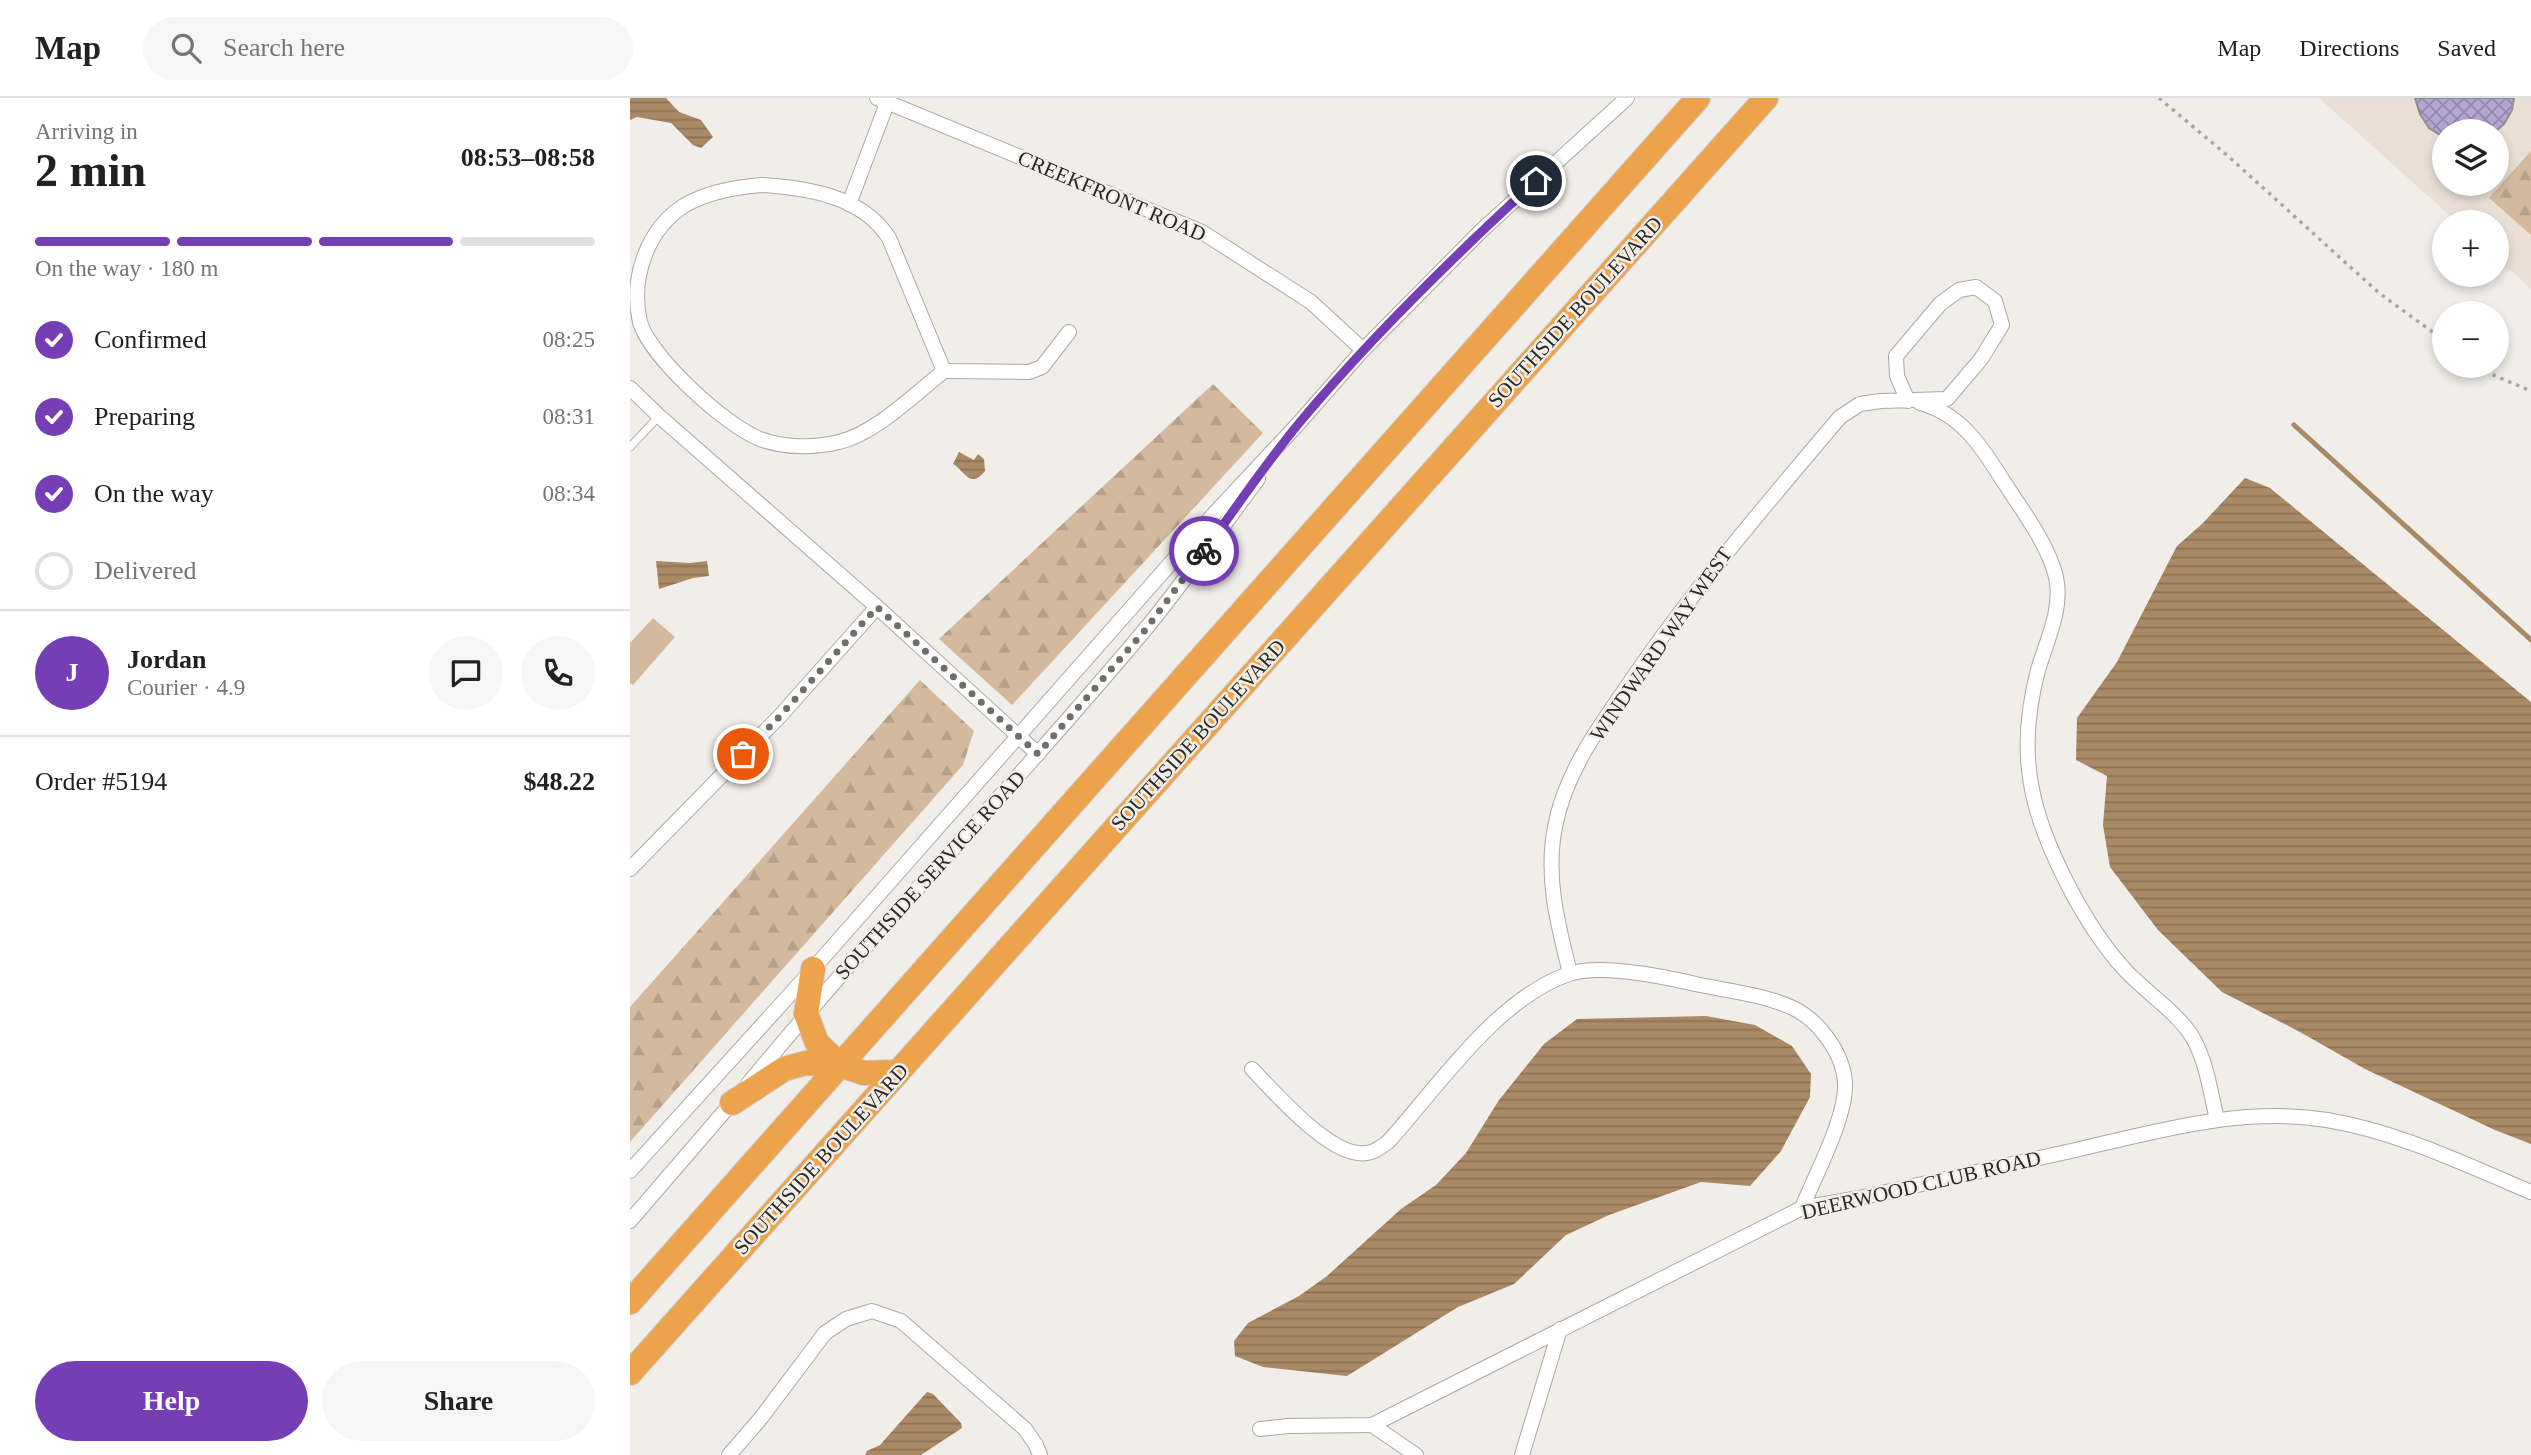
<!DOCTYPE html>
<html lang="en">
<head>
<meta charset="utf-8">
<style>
  :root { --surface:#fff; --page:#f6f6f6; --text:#202124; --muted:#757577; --line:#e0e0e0; --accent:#753eb5 }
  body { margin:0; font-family:"Times New Roman",serif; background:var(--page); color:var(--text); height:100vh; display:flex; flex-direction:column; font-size:26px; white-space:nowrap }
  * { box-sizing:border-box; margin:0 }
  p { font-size:23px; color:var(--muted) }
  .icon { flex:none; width:38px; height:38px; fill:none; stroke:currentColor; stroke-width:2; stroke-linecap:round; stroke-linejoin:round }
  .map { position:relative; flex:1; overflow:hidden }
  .panel { display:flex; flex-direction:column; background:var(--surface); width:630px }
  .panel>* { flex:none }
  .tools { position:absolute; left:1802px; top:21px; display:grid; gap:14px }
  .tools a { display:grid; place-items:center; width:77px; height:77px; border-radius:50%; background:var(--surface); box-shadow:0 4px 10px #0003; font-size:35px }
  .pin { position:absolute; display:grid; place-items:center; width:60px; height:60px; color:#fff; margin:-30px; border:4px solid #fff; border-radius:50%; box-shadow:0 2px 7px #0007 }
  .courier { position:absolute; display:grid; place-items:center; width:70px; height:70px; margin:-35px; border:5px solid #753eb5; border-radius:50%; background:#fff; color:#222; box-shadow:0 2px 9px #0007 }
  .headline em { font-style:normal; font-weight:600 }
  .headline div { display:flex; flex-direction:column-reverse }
  .headline { display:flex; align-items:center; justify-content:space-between; height:119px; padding:0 35px }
  h1 { font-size:46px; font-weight:600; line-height:52px }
  .bar { display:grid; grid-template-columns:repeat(4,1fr); gap:10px 7px; align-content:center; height:84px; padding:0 35px }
  .bar i { height:9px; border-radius:5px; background:var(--line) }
  .bar .on { background:var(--accent) }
  .bar p { grid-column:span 4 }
  .line { display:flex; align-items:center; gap:18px; padding:0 35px; border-top:2px solid var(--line) }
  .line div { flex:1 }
  .round { display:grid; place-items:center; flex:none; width:74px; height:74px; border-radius:37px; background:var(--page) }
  ol { padding:0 35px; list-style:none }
  li { display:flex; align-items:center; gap:21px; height:77px }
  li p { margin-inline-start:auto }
  li .icon { padding:7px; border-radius:50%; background:var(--accent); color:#fff; stroke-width:4 }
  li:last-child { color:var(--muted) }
  li i { width:38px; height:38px; border:4px solid var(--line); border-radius:50% }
  .button { display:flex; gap:14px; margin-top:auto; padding:14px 35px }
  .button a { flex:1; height:80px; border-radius:42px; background:var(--accent); color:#fff; font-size:28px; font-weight:600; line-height:80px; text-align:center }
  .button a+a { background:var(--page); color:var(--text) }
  header { display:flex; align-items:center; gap:42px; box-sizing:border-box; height:98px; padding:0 35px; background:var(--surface); border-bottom:2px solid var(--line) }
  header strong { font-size:33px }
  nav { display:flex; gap:38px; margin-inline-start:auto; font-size:24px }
  .search { width:490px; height:63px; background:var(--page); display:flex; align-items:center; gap:18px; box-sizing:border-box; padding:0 24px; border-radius:38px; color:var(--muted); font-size:26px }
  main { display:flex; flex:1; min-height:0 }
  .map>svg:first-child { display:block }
</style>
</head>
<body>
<header>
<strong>Map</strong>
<div class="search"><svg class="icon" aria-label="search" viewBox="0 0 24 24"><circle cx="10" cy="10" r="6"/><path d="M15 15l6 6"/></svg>Search here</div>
<nav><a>Map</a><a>Directions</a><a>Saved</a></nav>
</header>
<main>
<section class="panel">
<div class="headline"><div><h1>2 min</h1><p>Arriving in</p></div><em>08:53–08:58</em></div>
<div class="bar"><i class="on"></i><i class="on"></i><i class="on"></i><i></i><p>On the way · 180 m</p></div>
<ol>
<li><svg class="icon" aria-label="check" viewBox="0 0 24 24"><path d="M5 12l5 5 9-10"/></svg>Confirmed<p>08:25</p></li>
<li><svg class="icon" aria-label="check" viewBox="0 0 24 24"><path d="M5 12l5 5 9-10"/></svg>Preparing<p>08:31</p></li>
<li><svg class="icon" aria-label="check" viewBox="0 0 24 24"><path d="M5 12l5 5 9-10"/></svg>On the way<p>08:34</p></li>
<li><i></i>Delivered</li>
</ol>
<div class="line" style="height:126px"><b class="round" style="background:var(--accent);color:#fff">J</b><div><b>Jordan</b><p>Courier · 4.9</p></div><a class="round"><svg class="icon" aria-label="chat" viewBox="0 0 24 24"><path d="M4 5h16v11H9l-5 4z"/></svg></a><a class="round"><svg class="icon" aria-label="phone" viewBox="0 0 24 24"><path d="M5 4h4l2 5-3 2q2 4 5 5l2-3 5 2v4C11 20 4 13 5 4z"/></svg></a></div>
<div class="line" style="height:91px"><div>Order #5194</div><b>$48.22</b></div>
<div class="button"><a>Help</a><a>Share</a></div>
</section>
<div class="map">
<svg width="1901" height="1357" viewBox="0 0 1901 1357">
  <defs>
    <pattern id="forest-firs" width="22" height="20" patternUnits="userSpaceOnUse" patternTransform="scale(1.75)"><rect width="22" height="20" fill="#d3ba9f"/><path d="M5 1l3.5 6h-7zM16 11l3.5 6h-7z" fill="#b5a089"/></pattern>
    <pattern id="water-rules" width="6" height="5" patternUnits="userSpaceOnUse" patternTransform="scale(1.75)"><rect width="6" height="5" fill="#aa8a66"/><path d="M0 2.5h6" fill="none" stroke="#8b7154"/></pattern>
    <pattern id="building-cross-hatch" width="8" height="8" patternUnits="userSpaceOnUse" patternTransform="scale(1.75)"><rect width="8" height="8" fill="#b5a6d1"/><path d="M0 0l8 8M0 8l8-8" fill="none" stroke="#9387aa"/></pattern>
  </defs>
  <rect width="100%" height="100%" fill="#f1ede8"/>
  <path fill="#e9dfd5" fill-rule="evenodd" d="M1689,0h212v191l-34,-31v-36h-40zM1815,33h52v53h-52z"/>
  <polygon fill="#d3ba9f" points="23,520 45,539 3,587 0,585 0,545"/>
  <g fill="url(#forest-firs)">
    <polygon points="1901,53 1901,137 1859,100"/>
    <polygon points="583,286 633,335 382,607 309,541"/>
    <polygon points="290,582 344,633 333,667 0,1044 0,909"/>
  </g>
  <g fill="url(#water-rules)">
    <polygon points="0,0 36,0 49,14 71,22 83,39 71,50 63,47 41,25 7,19 0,22"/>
    <path d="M329,354l15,8 4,-6 6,5 1,12c-15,19 -21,-1 -32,-7z"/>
    <polygon points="1615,380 1640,390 1901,604 1901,1046 1865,1032 1735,971 1670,934 1592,894 1528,832 1480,769 1473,727 1477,678 1446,662 1447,620 1487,564 1547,448 1573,425"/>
    <polygon points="26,463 60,465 77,463 79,478 63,480 29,491"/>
    <polygon points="1076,918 1125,927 1162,948 1181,976 1180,999 1151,1053 1120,1088 1071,1084 979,1117 936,1137 884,1186 828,1209 717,1278 633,1269 605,1258 604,1243 618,1225 669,1198 697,1178 771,1111 806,1087 836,1055 869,1002 914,946 947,921"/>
    <polygon points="297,1294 303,1296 331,1325 332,1330 291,1357 235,1357 237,1353 250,1347"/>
  </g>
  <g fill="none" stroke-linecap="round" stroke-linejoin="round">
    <polyline stroke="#aa8a66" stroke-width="5" points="1664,327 1901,542"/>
  </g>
  <polygon fill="url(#building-cross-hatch)" stroke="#918f94" stroke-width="2" points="1785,0 1884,0 1882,12 1874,26 1866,33 1815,33 1815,40 1799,30 1790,16"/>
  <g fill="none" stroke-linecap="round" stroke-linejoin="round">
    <defs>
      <polyline id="lane" points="0,349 29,318"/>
      <g id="street">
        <polyline points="247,0 572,134 681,204 733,252"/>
        <path d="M132,87c46,3 100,11 127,53l55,133c-29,23 -68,62 -105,71 -25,6 -55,6 -79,-3 -34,-13 -110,-82 -120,-117 -10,-44 7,-93 45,-117 23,-13 51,-18 77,-20z"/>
        <polyline points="219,106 259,0"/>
        <polyline points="314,273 399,274 412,269 439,234"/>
        <polyline points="0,290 29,318 247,509 408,656"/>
        <path d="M1290,305c39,10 60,41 80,73 19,30 48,67 56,101 7,31 -9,63 -18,93 -10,38 -14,75 -7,114 10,59 55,144 95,187 20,21 53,43 67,67 14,25 17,53 24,81"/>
        <polyline points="0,771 150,618 247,509"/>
        <path d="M940,875c-12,-48 -25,-95 -15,-146 10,-55 46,-103 78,-149 63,-92 135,-176 207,-261l20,-13 21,-3 66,-2 34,-40 21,-34 -7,-24 -19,-14 -17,3 -19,14 -44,52 1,20 11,25"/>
        <path d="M622,971c23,24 73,81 106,84 13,2 20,-4 30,-11 50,-55 109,-144 181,-168 32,-11 97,3 131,11 30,6 65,10 93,23 12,6 24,16 32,27 11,14 19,30 20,48 2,34 -30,92 -43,125"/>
        <path d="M118,986c128,-155 267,-299 395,-452 41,-49 77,-103 115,-153"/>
        <polyline points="0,1073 183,871 583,417 668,326 733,252 851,133 997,0"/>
        <polyline points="0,1123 105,1001"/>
        <polyline points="742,1327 786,1357"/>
        <path d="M630,1331l28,-3 84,-1 430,-217 57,-10c71,-16 142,-31 212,-47 84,-19 169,-45 256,-31 72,12 137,44 204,72"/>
        <polyline points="99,1357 131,1320 195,1235 216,1221 242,1213 271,1223 395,1331 406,1347 410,1357"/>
        <polyline points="892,1357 930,1231"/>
      </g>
      <g id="highway">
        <polyline points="183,871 176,916 187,945 210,967"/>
        <polyline points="102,1005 154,971 176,965 210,967 234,975 268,974"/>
        <polyline points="0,1204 1068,0"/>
        <polyline points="0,1275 1136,0"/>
      </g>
    </defs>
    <use href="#lane" stroke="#aca8a4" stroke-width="9"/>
    <use href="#street" stroke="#aca8a4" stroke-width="16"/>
    <use href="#highway" stroke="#cccccb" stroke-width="26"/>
    <g stroke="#aca9a5" stroke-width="3.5" stroke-dasharray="3.5 5" stroke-linecap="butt">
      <polyline points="1529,0 1598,58 1749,195 1815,243"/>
      <polyline points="1848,268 1856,274 1901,293"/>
    </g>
    <use href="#lane" stroke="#fff" stroke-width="7"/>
    <use href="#street" stroke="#fff" stroke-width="14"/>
    <use href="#highway" stroke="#eca34b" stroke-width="24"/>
  </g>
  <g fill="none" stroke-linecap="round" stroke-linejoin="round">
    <polyline stroke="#706e6b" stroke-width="7" stroke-dasharray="0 12.6" points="113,656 150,618 247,509 408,656 516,531 574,453"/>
    <path stroke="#753eb5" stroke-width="9" d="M574,453c32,-43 62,-88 96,-129 72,-86 153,-165 236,-241"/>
  </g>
  <g text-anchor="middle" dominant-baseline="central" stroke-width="5" stroke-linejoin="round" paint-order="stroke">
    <g font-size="21" fill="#2a2927" stroke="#f1ede8">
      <text transform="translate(482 98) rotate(23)">CREEKFRONT ROAD</text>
      <text transform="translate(945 214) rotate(-48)">SOUTHSIDE BOULEVARD</text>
      <text transform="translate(1031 546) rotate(-55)">WINDWARD WAY WEST</text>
      <text transform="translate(568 637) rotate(-48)">SOUTHSIDE BOULEVARD</text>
      <text transform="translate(300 777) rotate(-48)">SOUTHSIDE SERVICE ROAD</text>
      <text transform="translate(191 1061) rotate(-48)">SOUTHSIDE BOULEVARD</text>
      <text transform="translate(1291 1087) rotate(-13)">DEERWOOD CLUB ROAD</text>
    </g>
  </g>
</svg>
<div class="tools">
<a><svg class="icon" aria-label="layers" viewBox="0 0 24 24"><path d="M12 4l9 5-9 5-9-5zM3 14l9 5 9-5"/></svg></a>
<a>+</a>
<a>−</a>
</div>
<div class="pin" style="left:113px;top:656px;background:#ea580c"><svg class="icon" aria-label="bag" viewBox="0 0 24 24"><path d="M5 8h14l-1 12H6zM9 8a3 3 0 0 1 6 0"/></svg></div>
<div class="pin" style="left:906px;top:83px;background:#1f2937"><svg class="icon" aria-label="home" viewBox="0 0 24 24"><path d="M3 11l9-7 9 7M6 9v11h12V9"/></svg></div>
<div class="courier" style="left:574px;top:453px"><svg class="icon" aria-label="bike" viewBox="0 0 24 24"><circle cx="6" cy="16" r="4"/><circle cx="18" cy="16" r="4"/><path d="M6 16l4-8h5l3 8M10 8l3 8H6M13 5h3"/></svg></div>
</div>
</main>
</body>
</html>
